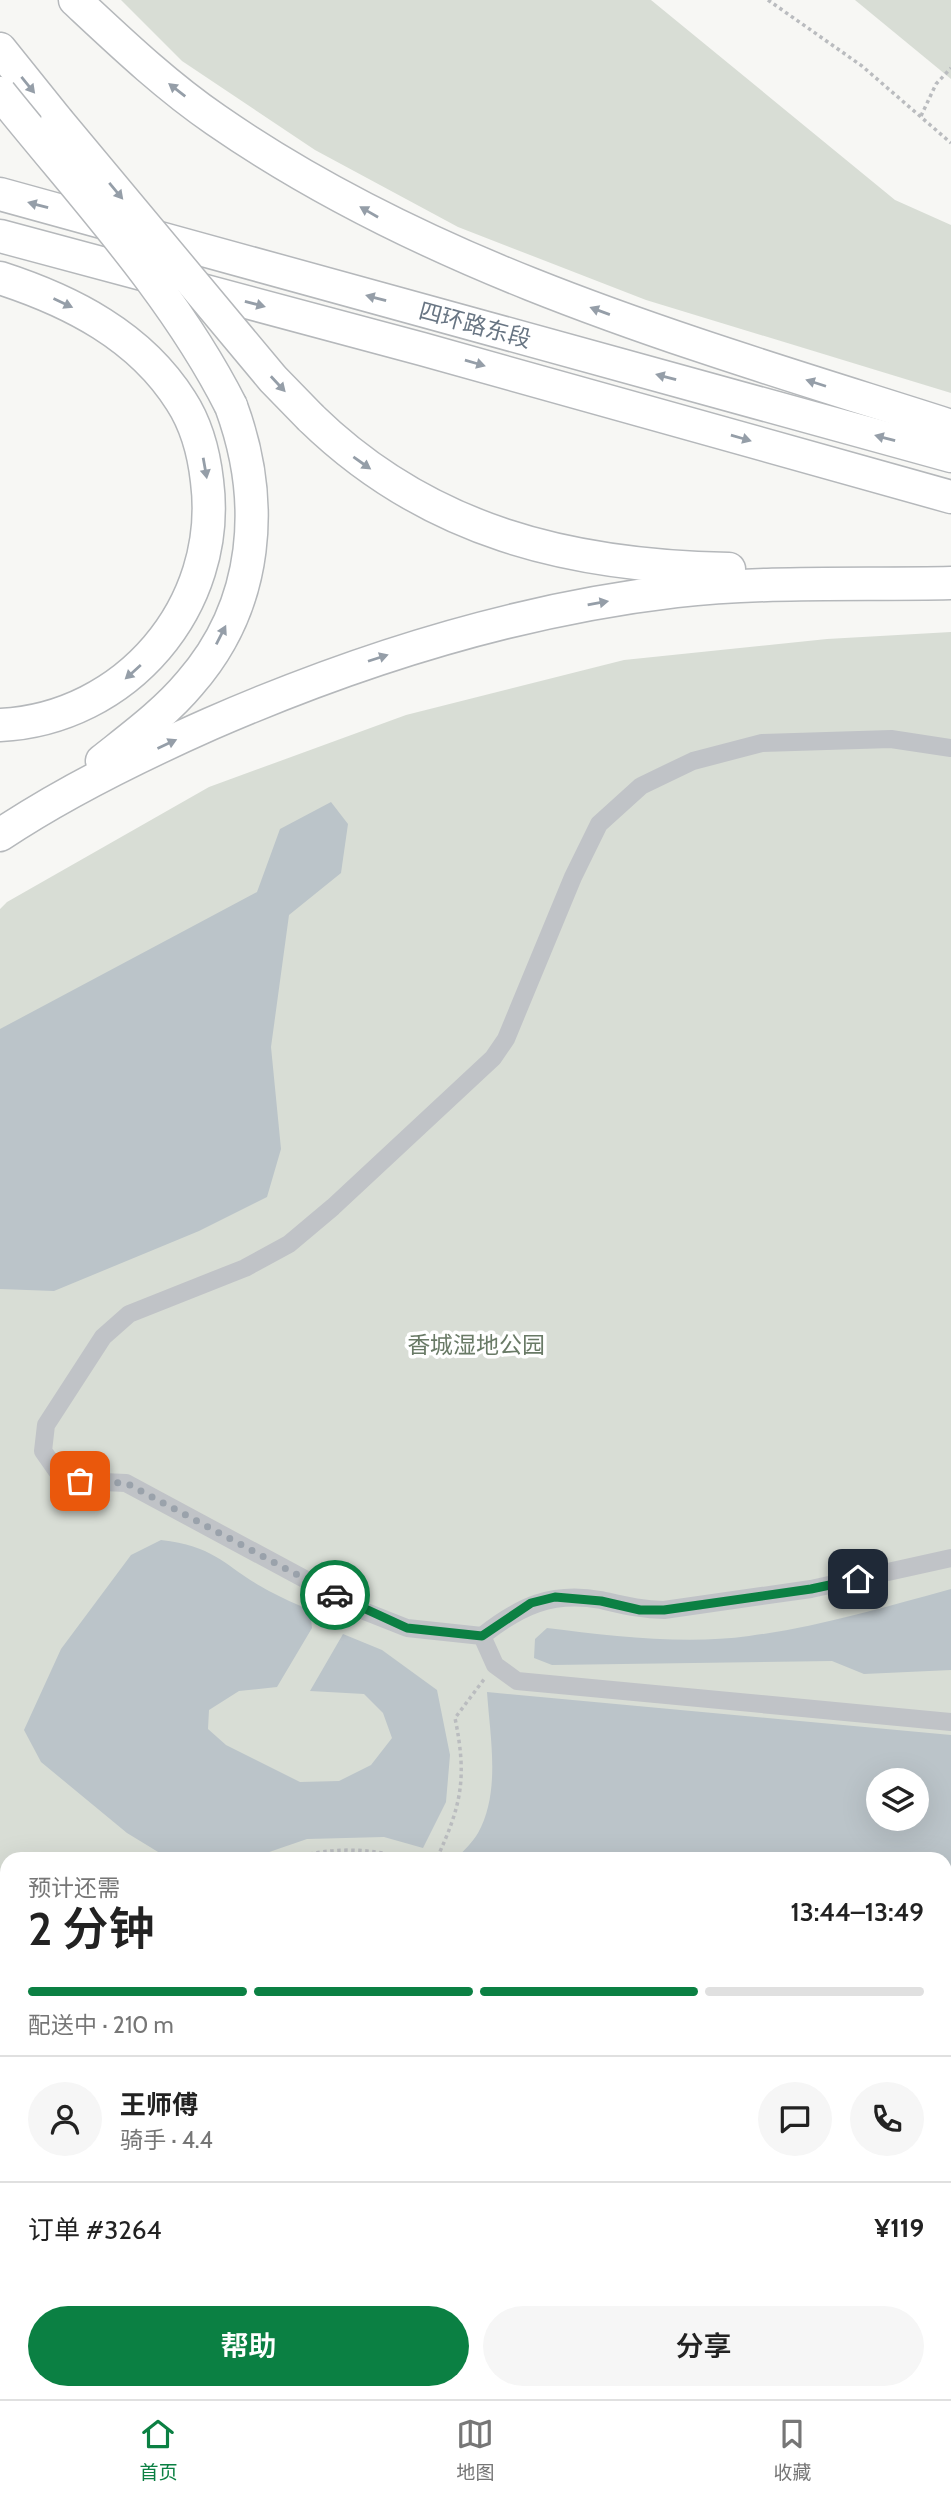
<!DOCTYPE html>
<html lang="zh">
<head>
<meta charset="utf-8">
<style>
  :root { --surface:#fff; --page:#f6f6f6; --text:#222; --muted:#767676; --line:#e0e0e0; --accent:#0b8043 }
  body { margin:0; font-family:Cabin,"Noto Sans SC",sans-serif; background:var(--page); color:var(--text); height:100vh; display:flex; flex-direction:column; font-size:26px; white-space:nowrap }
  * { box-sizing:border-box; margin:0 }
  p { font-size:23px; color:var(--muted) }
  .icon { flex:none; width:38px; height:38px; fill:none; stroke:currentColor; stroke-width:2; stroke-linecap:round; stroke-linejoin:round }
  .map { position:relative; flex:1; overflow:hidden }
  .panel { position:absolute; left:0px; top:1852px; width:952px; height:548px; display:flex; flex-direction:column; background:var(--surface); border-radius:21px 21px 0 0; box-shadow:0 7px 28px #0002 }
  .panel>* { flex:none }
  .fabs { position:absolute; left:866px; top:1768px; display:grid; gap:14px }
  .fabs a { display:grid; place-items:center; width:63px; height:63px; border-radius:50%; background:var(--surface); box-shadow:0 7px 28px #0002; font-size:35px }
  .pin { position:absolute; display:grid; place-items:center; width:60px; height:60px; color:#fff; margin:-30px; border-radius:14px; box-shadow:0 4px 10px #0006 }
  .courier { position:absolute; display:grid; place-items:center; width:70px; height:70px; margin:-35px; border:5px solid #0b8043; border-radius:50%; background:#fff; color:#222; box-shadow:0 2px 9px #0007 }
  .head em { font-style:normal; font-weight:600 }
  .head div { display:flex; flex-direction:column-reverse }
  .head { display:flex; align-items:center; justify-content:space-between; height:119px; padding:0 28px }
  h1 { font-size:46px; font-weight:600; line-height:52px }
  .bar { display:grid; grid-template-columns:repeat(4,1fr); gap:10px 7px; align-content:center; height:84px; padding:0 28px }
  .bar i { height:9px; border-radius:5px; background:var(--line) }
  .bar .current { background:var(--accent) }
  .bar p { grid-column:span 4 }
  .line { display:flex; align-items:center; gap:18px; padding:0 28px; border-top:2px solid var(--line) }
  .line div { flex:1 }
  .round { display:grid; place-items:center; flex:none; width:74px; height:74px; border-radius:37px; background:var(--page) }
  .primary-button { display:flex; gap:14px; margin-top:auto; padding:14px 28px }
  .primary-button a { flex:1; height:80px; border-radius:42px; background:var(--accent); color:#fff; font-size:28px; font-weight:600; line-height:80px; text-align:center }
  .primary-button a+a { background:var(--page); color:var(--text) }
  .dock { display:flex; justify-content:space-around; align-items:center; height:98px; border-top:2px solid var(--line); background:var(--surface); font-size:19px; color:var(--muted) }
  .dock a { display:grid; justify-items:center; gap:4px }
  .dock .current { color:var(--accent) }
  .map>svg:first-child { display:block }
</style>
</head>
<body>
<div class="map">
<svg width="951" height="2399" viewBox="0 0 951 2399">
  <rect width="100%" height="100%" fill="#f7f7f4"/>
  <g fill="#d8ddd5" fill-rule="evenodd">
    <polygon points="121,0 651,0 895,200 951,225 951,393 646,300 458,227 315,150 182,61"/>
    <polygon points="855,0 951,0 951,79"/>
    <path d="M951,632v1767h-951v-1490l7,-7 202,-115 197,-72 218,-55 203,-21zM878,1780h39v38h-39zM7,1858h938v534h-938z"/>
  </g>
  <g fill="#bbc4c9" fill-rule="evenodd">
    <polygon points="331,802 348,824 341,873 289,915 271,1047 281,1149 267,1197 199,1231 54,1291 0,1289 0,1029 257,892 280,829"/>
    <path d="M161,1540c58,7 63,27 108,51 13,7 27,13 41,19l2,18 -35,59 -38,4 -30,19 -1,19 18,16 74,37 39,-1 32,-16 21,-27 -9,-25 -19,-19 -54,-3 33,-57 39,16 55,40 13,65 -4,47 -23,46 -39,-11 -77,2 -55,19h-84l-41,-25 -86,-71 -17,-32 37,-81 70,-94z"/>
    <path d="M951,1589v81l-87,4 -32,-13 -280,4 -18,-7 1,-19 12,-11c63,8 139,17 202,8 69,-9 136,-29 202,-47z"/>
    <path d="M487,1692l464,43v322h-6v-199h-488c7,-8 16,-16 21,-25 23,-41 12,-96 9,-141zM878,1780h39v38h-39z"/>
    <polygon points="529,2392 609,2392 607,2399 529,2399"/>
  </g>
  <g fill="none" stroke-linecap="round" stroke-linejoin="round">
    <defs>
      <g id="highway">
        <path d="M75,0c45,42 90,85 141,120 221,153 482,225 735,306"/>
        <polyline points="0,49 57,120"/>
        <polyline points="0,194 951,456"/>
        <polyline points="0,236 422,349 951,497"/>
        <path d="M0,278c71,23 140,58 181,123 15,23 23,53 26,80 16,125 -81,238 -207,244"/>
        <path d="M311,418c117,114 259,148 418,151"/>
        <path d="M102,761c30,-24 63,-48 88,-78 69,-79 76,-182 41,-277"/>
        <path d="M0,835c66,-44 138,-79 210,-111 149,-65 304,-114 466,-133 92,-10 183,-6 275,-8"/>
      </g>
    </defs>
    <use href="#highway" stroke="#b5b8bb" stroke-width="35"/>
    <g stroke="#babcbf" stroke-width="3.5" stroke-dasharray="3.5 3.5" stroke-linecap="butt">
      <polyline points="768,0 862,66 951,143"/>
      <polyline points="921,116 936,84 951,68"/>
      <path d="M296,1858c33,-11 74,-10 108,0"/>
      <path d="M437,1858c25,-54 30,-81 18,-140l30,-40"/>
      <polyline points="945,2021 951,2037"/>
      <polyline points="945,2078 951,2074"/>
      <polyline points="0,2340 7,2335"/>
      <polyline points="371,2392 379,2399"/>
    </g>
    <g stroke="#c0c3c7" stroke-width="18">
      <polyline points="951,748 891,739 762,743 693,761 641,786 599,824 573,877 506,1039 493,1058 333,1207 289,1244 245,1268 129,1314 103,1337 46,1425 43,1451 57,1471 80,1481 126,1483 364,1611 407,1628 482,1636 495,1665 517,1681 951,1722"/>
      <path d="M482,1636c38,-30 70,-45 119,-36 22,5 41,10 63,10l147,-21 140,-31"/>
    </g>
    <use href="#highway" stroke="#fff" stroke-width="32"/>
    <defs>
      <g id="highway-bridge">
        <path d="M0,93c80,100 173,198 231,313"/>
        <polyline points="57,120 273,379 311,418"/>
      </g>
    </defs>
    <use href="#highway-bridge" stroke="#b5b8bb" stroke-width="35" stroke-linecap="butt"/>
    <use href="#highway-bridge" stroke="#fff" stroke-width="32"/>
  </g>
  <defs><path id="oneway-solid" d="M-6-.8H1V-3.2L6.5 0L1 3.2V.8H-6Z" transform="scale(1.75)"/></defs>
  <g fill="#959ea8">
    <use href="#oneway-solid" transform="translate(28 85) rotate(51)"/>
    <use href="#oneway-solid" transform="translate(177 90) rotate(-142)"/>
    <use href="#oneway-solid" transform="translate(116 191) rotate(50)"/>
    <use href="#oneway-solid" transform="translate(38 205) rotate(-165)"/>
    <use href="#oneway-solid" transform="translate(369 212) rotate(-150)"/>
    <use href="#oneway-solid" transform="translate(376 298) rotate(-165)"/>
    <use href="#oneway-solid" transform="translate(63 303) rotate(25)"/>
    <use href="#oneway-solid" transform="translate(255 304) rotate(15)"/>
    <use href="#oneway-solid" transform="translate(600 311) rotate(-160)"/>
    <use href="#oneway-solid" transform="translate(475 363) rotate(16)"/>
    <use href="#oneway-solid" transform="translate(666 377) rotate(-165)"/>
    <use href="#oneway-solid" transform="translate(816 383) rotate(-162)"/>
    <use href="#oneway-solid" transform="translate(278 384) rotate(47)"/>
    <use href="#oneway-solid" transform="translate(741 438) rotate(16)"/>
    <use href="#oneway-solid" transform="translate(885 438) rotate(-165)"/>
    <use href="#oneway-solid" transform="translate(362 463) rotate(35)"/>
    <use href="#oneway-solid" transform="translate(205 468) rotate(80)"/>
    <use href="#oneway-solid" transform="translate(598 603) rotate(-10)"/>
    <use href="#oneway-solid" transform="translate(221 635) rotate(-63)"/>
    <use href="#oneway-solid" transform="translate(378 658) rotate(-18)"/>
    <use href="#oneway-solid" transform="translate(133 672) rotate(138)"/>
    <use href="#oneway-solid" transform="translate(167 744) rotate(-25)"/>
  </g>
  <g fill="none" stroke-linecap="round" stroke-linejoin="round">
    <polyline stroke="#9aa2ab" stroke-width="7" stroke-dasharray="0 12.6" points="80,1481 126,1483 335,1595"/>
    <polyline stroke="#0b8043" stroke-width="9" points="335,1595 407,1628 482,1636 531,1603 555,1597 601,1601 640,1610 664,1610 811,1589 858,1579"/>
  </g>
  <g text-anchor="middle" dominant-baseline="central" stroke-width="7" stroke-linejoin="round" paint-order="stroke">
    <g font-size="23" fill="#687583" stroke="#fff">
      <text transform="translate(475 325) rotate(15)">四环路东段</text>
    </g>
    <g font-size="23" fill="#697a66" stroke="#fff">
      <text x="476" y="1345">香城湿地公园</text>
    </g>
  </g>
</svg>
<div class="fabs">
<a><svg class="icon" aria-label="layers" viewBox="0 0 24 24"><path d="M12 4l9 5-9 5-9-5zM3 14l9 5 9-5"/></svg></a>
</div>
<div class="pin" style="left:80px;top:1481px;background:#ea580c"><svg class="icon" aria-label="bag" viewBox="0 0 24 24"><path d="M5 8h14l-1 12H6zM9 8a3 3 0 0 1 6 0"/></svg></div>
<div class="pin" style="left:858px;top:1579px;background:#1f2937"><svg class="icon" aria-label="home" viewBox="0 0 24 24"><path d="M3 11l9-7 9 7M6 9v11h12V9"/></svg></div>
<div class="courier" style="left:335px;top:1595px"><svg class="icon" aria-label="car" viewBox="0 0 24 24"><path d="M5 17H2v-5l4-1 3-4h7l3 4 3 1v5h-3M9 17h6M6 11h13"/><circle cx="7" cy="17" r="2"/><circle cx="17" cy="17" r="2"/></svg></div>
<section class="panel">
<div class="head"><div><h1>2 分钟</h1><p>预计还需</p></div><em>13:44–13:49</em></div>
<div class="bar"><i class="current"></i><i class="current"></i><i class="current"></i><i></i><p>配送中 · 210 m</p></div>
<div class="line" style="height:126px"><a class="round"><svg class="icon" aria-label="person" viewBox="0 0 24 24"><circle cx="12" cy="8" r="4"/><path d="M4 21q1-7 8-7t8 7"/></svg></a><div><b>王师傅</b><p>骑手 · 4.4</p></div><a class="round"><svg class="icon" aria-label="chat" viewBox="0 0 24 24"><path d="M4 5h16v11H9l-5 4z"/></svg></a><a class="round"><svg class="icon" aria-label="phone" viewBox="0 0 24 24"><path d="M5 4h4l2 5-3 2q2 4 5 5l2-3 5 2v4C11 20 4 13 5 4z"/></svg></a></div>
<div class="line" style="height:91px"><div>订单 #3264</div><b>¥119</b></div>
<div class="primary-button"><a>帮助</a><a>分享</a></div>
</section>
</div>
<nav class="dock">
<a class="current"><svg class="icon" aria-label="home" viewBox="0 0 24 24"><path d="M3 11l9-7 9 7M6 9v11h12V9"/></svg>首页</a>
<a><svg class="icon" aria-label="map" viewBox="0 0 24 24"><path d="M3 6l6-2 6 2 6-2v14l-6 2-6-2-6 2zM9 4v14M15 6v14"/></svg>地图</a>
<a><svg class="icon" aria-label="saved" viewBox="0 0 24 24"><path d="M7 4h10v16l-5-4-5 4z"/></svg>收藏</a>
</nav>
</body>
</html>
